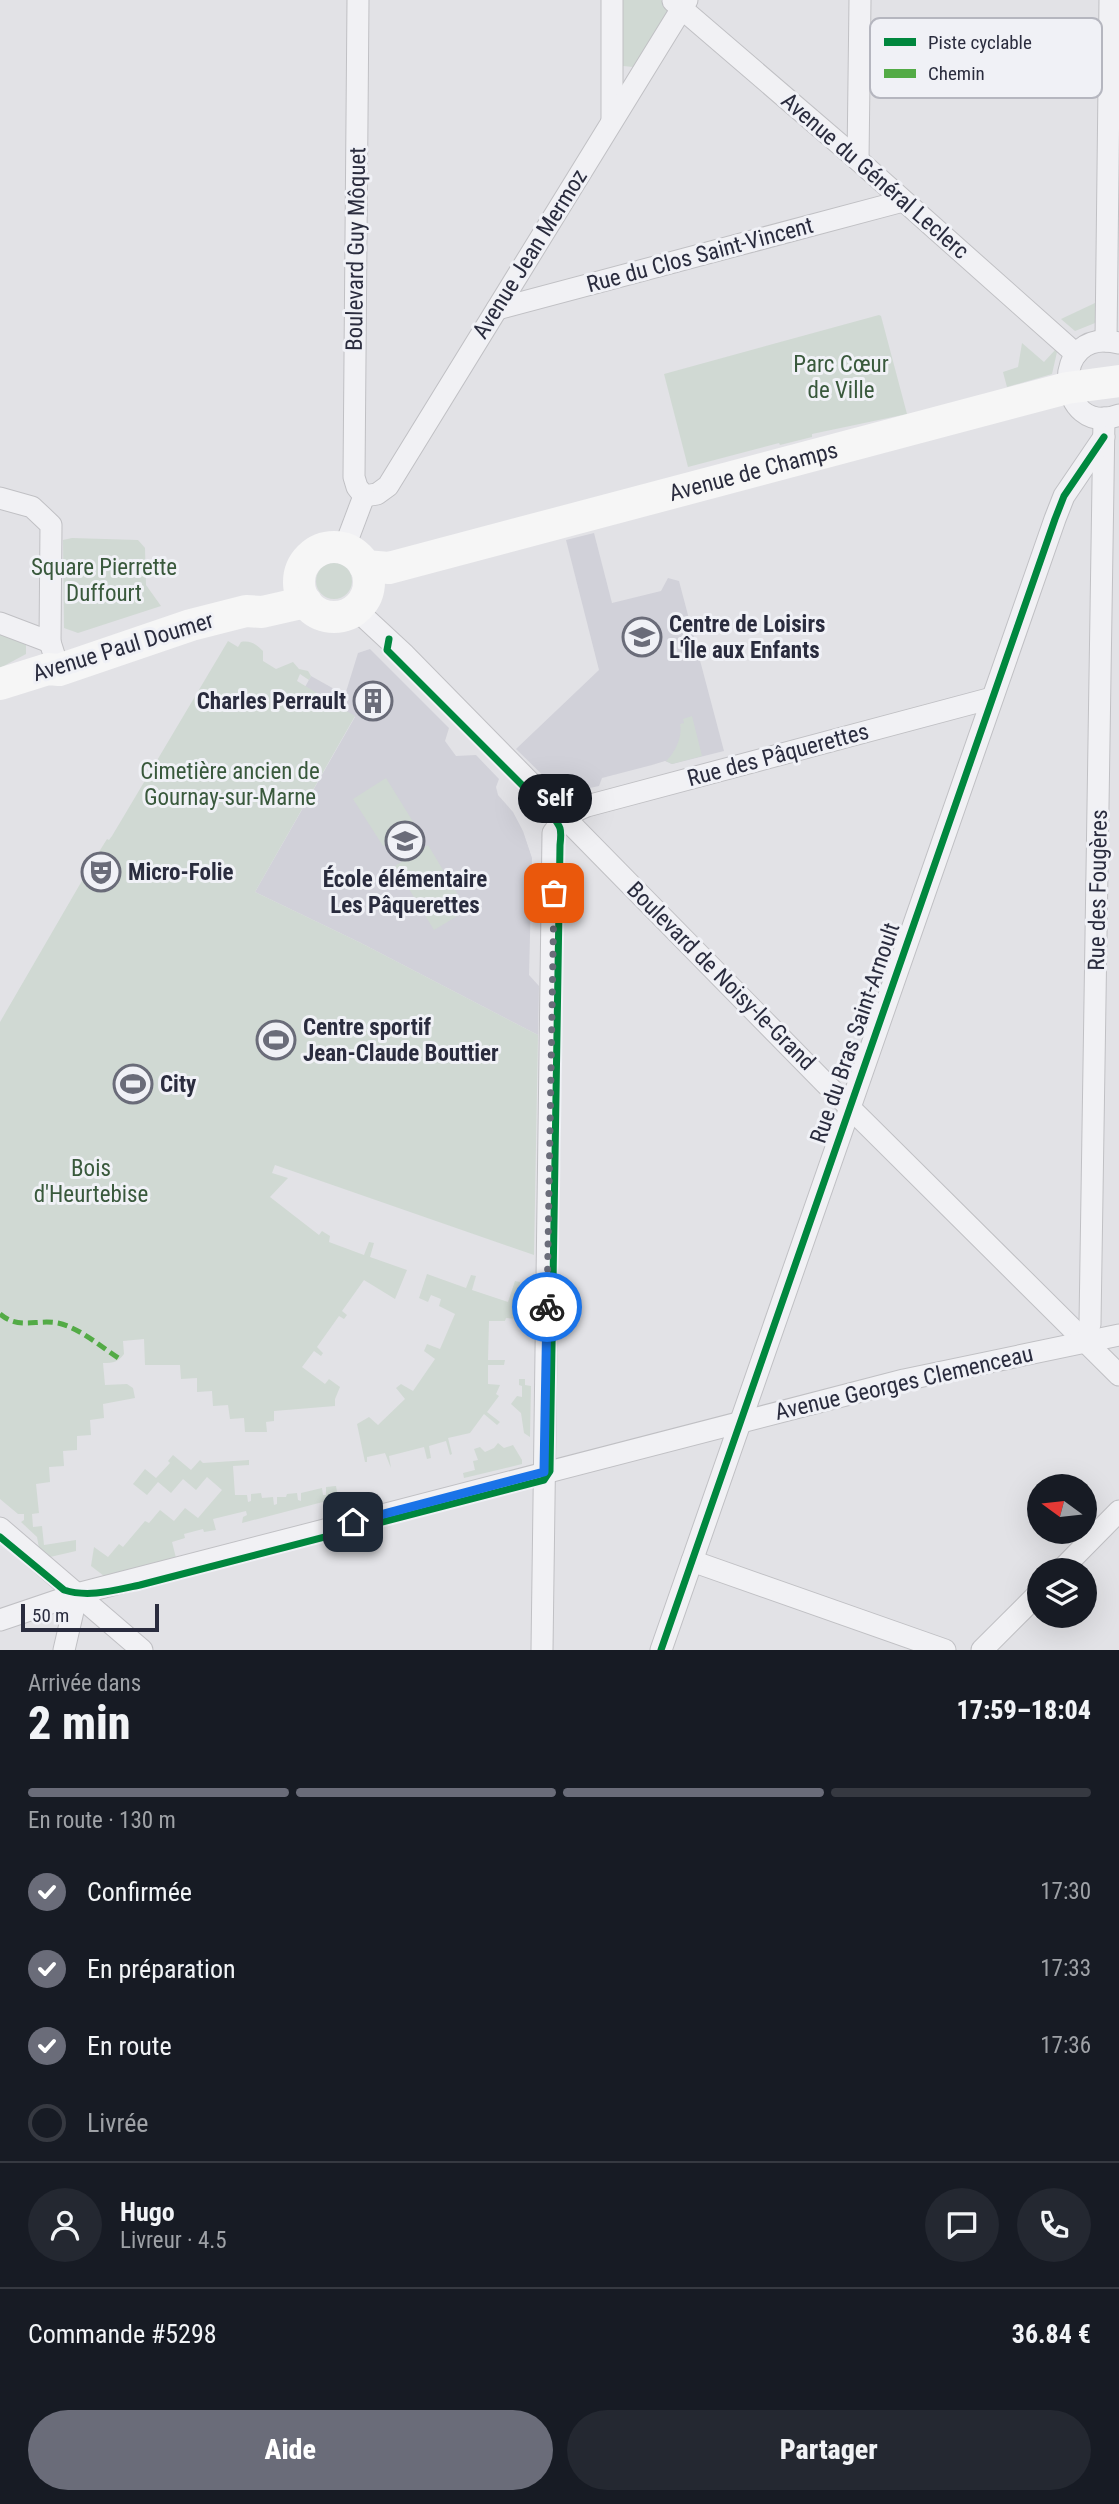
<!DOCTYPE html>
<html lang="fr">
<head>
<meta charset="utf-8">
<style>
  :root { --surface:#171b24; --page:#242831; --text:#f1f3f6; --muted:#9ea1a6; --line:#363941; --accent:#6a6c79 }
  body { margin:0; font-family:"Roboto Condensed",sans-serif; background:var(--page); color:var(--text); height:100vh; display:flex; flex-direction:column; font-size:26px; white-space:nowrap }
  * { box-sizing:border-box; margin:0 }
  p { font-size:23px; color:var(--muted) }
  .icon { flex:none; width:38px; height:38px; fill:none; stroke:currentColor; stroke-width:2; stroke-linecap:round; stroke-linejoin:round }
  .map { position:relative; height:1650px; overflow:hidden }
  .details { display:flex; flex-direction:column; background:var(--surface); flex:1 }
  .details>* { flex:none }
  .needle { width:46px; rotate:285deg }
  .tools { position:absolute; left:1027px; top:1474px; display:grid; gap:14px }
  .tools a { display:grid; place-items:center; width:70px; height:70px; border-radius:50%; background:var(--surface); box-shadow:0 7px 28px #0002; font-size:35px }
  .scale { position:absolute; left:21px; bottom:18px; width:138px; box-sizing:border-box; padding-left:7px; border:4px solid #2a2c3e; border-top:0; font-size:19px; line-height:24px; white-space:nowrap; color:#2a2c3e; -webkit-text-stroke:5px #f0f1f6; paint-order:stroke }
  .pin { position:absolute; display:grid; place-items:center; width:60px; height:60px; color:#fff; margin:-30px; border-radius:14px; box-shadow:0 4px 10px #0006 }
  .courier { position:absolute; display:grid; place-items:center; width:70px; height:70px; margin:-35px; border:5px solid #1a73e8; border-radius:50%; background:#fff; color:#222; box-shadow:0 2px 9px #0007 }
  .bubble { position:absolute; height:49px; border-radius:24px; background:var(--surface); box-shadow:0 7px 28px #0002; font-size:23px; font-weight:800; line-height:49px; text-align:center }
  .overview em { font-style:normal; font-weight:800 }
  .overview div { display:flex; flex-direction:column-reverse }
  .overview { display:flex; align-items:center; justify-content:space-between; height:119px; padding:0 28px }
  h1 { font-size:46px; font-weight:800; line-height:52px }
  .bar { display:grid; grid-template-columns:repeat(4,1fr); gap:10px 7px; align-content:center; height:84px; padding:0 28px }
  .bar i { height:9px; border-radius:5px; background:var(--line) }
  .bar .active { background:var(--accent) }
  .bar p { grid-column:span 4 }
  .line { display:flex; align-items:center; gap:18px; padding:0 28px; border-top:2px solid var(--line) }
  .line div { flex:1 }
  .round { display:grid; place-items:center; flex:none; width:74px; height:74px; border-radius:37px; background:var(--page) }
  ol { padding:0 28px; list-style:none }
  li { display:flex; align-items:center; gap:21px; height:77px }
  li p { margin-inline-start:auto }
  li .icon { padding:7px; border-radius:50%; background:var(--accent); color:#fff; stroke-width:4 }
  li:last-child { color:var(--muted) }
  li i { width:38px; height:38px; border:4px solid var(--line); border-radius:50% }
  .cta { display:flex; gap:14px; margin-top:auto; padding:14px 28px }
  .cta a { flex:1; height:80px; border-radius:42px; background:var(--accent); color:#fff; font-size:28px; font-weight:800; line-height:80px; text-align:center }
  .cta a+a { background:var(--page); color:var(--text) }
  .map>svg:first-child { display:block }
</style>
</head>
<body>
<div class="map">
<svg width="1119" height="1650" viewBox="0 0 1119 1650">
  <rect width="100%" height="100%" fill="#e2e2e6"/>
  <g fill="#d1d1d9">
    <polygon points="594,533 612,603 661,591 668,578 679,581 724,751 672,764 665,761 652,765 602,778 599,786 562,794 516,749 599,670 566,540"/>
    <polygon points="370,649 449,728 445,741 456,756 476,755 499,779 496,787 498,795 513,812 523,831 532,858 529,975 539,986 538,1035 361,943 255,892 355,717 305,687 311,676 345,695 358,653"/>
  </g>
  <g fill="#d0d9d3">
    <polygon points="619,0 661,0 669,10 638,64 633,67 623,66 619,61"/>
    <polygon points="1095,303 1095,323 1075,331 1061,319"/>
    <polygon points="879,315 881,316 907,414 812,434 812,437 780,445 779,443 688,467 664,374"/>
    <polygon points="1022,343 1044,362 1055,350 1057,352 1052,374 1007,387 1003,372 1018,367"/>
    <polygon points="72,538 138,540 145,548 146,585 161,606 78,633 64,628 63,540"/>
    <circle cx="334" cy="581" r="18"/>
    <polygon points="0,634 26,644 26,654 0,668"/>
    <path d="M228,641l10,6 3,-5c10,-2 16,3 22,9v10l13,8 17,-7 6,7 9,2 3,5 -2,4 -9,-6 -3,7 58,35 -100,176 106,51 177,92 -4,220 -259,-90 -3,8 16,5 -18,19 49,38 3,-4 8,5 -1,6 35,13 5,-13 5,1 -4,14 37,13 -12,29 -31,-19 -22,31 5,4 -3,4 -5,-3 -22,31 6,6 -2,3 -7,-5 -12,16 23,17 4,-5 11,8 -5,12v7l-61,5v10l-8,1 1,10h-22l-1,-14 -14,1 -2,-14 -15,1 -1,-15 -15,1v-14l-16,1 -1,-14h-35l-1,-26 -21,2 1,13c-6,8 -10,9 -21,9l2,22 22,-1 6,4 2,10 -32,6 1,14 -14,2 1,15 -14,1v14l-14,1 1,15 -15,1 1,15 -14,2 3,29 -7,1 1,13 9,-1 2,19 32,-5v11l-26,6 -11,-9 -2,-11 -16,-15 3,-2v-6h-6l-18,-15v-477l94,-162 13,-21 2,1 3,-4z"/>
    <path d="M692,716l10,40 -30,8 -6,-3c9,-8 17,-25 14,-37l4,-1 -1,-4z"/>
    <polygon points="386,778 415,825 383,846 353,799"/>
    <polygon points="428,845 467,910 434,930 395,866"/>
    <polygon points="427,1274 466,1288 471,1275 476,1276 472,1290 508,1302 515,1281 520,1282 518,1319 506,1318 505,1321 489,1321 488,1360 505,1360 504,1365 488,1365 488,1384 500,1385 496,1394 499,1396 487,1412 500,1422 497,1425 484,1414 470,1433 448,1438 452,1454 450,1455 446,1441 429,1446 431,1458 427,1459 424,1447 389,1456 391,1468 385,1453 367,1457 367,1462 365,1462 357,1424 369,1417 378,1425 405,1399 396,1388 401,1384 413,1391 435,1359 424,1351 427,1344 440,1349 455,1314 439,1306 441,1299 431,1295 428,1302 419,1298"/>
    <polygon points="519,1379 525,1379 525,1385 531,1386 530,1437 524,1433 521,1413 511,1404 517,1396 522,1397 522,1386 519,1385"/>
    <polygon points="498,1443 504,1448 513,1445 522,1460 522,1464 464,1478 463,1473 475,1470 473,1461 478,1460 474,1449 480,1447 485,1452 494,1448"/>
    <polygon points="173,1455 191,1470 200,1460 203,1463 249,1460 249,1465 233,1466 235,1495 247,1495 248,1502 251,1501 251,1494 261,1493 262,1498 273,1497 274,1505 277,1504 277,1497 286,1497 287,1494 297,1493 298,1500 301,1501 301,1493 322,1488 323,1495 326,1495 326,1487 336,1486 338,1498 242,1523 243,1517 247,1515 246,1511 213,1519 216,1530 204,1532 203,1529 184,1534 185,1538 172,1542 176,1558 104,1576 91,1566 94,1547 108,1557 119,1544 123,1547 145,1521 149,1523 160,1510 174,1521 185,1508 198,1518 222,1490 207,1477 196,1490 183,1479 171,1493 158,1482 147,1495 133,1484 145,1469 156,1478 170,1463 168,1461"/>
  </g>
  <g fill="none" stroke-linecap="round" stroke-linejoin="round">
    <defs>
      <g id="minor">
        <polyline points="358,0 354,477 357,487 364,496"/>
        <polyline points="612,0 612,120"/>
        <polyline points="673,1 858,160 1076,354"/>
        <polyline points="858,160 860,0"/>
        <polyline points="497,309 903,201"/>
        <polyline points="1106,341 1110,0"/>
        <path d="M1119,343c-72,-18 -63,96 0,72"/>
        <polyline points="364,496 377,494 388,486 687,0"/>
        <polyline points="0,498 32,507 51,525 50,642 59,670"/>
        <polyline points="344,549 364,496"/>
        <polyline points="349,613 364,617 405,655 824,1082 1119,1375"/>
        <polyline points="0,623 50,642"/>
        <polyline points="1084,1341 1090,1324 1104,418"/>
        <polyline points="0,1528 142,1650"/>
        <polyline points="692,1561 945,1650"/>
        <polyline points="1061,1570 1119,1511"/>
        <polyline points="0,1620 77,1594 904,1380 1119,1335"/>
        <polyline points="64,1650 77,1594"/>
        <path d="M542,1650l11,-817c10,-14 18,-21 34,-27l405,-108"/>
        <polyline points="661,1650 1055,519 1064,496 1104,437"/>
        <polyline points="982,1650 1040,1592"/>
      </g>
    </defs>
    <use href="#minor" stroke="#c0c0c4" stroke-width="23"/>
    <use href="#minor" stroke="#f1f1f4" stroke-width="21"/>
    <g stroke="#f6f6f6" stroke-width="32">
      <circle cx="334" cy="582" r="35"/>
      <path id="s1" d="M365,566l24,2 678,-180 52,-7"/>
      <polyline points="0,684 48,669 59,670 191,625 246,611 262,612 306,602"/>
    </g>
    <path stroke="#53ab46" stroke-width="5" stroke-dasharray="10 5" stroke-linecap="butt" d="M0,1314c19,16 36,5 58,9 22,5 43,24 62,36"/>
    <defs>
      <g id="cycleway">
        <path d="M0,1537l64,53c25,8 51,0 76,-5l404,-105 6,-9 10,-626c2,-17 1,-18 -10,-32l-163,-163 2,-11"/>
        <polyline points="661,1650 1055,519 1064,496 1104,437"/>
      </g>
    </defs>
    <use href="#cycleway" stroke="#f0f1f6" stroke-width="11"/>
    <use href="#cycleway" stroke="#00873e" stroke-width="7"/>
  </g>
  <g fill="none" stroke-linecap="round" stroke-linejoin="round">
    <polyline stroke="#6a6c79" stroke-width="7" stroke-dasharray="0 12.6" points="547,1307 554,893"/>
    <polyline stroke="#1a73e8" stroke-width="9" points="353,1522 544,1472 547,1307"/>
  </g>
  <defs>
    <symbol id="school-ring" viewBox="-11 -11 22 22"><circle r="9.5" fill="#f0f1f6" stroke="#6a6c79" stroke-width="1.5"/><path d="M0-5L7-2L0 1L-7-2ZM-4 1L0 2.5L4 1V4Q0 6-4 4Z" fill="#6a6c79"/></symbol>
    <symbol id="building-ring" viewBox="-11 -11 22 22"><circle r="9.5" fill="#f0f1f6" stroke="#6a6c79" stroke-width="1.5"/><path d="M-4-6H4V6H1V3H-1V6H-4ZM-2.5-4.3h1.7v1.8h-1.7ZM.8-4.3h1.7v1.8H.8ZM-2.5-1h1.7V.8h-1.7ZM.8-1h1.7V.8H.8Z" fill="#6a6c79"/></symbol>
    <symbol id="theatre-ring" viewBox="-11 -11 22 22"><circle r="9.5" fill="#f0f1f6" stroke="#6a6c79" stroke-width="1.5"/><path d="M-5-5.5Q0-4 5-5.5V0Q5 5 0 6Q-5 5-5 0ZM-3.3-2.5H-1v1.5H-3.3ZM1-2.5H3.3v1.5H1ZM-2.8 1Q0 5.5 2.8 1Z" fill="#6a6c79"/></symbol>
    <symbol id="stadium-ring" viewBox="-11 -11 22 22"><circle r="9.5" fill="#f0f1f6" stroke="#6a6c79" stroke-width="1.5"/><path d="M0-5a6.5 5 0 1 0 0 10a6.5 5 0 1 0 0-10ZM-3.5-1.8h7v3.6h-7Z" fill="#6a6c79"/></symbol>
  </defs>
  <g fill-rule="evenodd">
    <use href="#school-ring" x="620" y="615" width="44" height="44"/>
    <use href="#building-ring" x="351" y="679" width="44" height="44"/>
    <use href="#school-ring" x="383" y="819" width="44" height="44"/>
    <use href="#theatre-ring" x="79" y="850" width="44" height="44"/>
    <use href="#stadium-ring" x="254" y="1018" width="44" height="44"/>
    <use href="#stadium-ring" x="111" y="1062" width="44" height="44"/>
  </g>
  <g text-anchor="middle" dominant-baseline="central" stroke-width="6" stroke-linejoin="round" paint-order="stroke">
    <g font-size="23" fill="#2a2c3e" stroke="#f0f1f6">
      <text transform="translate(875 176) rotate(41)">Avenue du Général Leclerc</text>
      <text transform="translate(356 249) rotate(-89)">Boulevard Guy Môquet</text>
      <text transform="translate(530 254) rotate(-58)">Avenue Jean Mermoz</text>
      <text transform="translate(700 255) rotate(-15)">Rue du Clos Saint-Vincent</text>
      <text stroke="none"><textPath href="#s1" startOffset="401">Avenue de Champs</textPath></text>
      <text transform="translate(123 647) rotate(-17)">Avenue Paul Doumer</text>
      <text transform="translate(778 755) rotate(-15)">Rue des Pâquerettes</text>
      <text transform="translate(1098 890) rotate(-89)">Rue des Fougères</text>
      <text transform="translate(721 976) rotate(45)">Boulevard de Noisy-le-Grand</text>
      <text transform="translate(855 1033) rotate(-71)">Rue du Bras Saint-Arnoult</text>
      <text transform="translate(904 1383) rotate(-13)">Avenue Georges Clemenceau</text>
    </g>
    <g font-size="23" fill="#39593c" stroke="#f0f1f6">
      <text x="841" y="364">Parc Cœur<tspan x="841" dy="26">de Ville</tspan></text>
      <text x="104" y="567">Square Pierrette<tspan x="104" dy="26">Duffourt</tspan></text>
      <text x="230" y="771">Cimetière ancien de<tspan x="230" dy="26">Gournay-sur-Marne</tspan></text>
      <text x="91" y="1168">Bois<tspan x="91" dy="26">d'Heurtebise</tspan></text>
    </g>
    <g font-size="23" font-weight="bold" fill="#2a2c3e" stroke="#f0f1f6" text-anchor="start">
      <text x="669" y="624">Centre de Loisirs<tspan x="669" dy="26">L'Île aux Enfants</tspan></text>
      <text x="346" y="701" text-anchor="end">Charles Perrault</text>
      <text x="128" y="872">Micro-Folie</text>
      <text x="405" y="879" text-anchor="middle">École élémentaire<tspan x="405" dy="26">Les Pâquerettes</tspan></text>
      <text x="303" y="1027">Centre sportif<tspan x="303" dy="26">Jean-Claude Bouttier</tspan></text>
      <text x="160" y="1084">City</text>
    </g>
  </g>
  <rect x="870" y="18" width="232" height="80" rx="10" fill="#f0f1f6" stroke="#b5b6bf" stroke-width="2"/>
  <rect x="884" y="38" width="32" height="8" fill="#00873e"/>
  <rect x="884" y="69" width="32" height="9" fill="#53ab46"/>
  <g font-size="19" fill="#2a2c3e">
    <text x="928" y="49">Piste cyclable</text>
    <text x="928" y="80">Chemin</text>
  </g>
</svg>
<div class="tools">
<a><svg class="needle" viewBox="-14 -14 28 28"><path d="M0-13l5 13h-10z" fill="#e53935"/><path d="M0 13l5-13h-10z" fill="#9ea1a6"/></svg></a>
<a><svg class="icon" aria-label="layers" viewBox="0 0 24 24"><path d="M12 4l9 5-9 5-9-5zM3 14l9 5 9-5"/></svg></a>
</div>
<div class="scale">50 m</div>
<div class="pin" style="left:554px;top:893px;background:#ea580c"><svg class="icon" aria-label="bag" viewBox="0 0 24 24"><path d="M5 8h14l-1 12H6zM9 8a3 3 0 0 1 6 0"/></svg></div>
<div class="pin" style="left:353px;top:1522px;background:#1f2937"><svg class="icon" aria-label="home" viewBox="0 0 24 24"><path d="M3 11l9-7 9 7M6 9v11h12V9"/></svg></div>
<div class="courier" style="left:547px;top:1307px"><svg class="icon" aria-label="bike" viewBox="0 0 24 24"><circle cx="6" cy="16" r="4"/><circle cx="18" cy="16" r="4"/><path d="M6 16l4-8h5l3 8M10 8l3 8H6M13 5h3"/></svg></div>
<div class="bubble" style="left:518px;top:774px;width:74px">Self</div>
</div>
<section class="details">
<div class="overview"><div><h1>2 min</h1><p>Arrivée dans</p></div><em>17:59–18:04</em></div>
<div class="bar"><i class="active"></i><i class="active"></i><i class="active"></i><i></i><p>En route · 130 m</p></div>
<ol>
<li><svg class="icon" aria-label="check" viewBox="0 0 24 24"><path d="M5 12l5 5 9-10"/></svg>Confirmée<p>17:30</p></li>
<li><svg class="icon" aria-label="check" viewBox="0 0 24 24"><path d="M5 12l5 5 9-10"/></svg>En préparation<p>17:33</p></li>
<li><svg class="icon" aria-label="check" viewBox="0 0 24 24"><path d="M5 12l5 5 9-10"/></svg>En route<p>17:36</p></li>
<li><i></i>Livrée</li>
</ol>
<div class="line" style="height:126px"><a class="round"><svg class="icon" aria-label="person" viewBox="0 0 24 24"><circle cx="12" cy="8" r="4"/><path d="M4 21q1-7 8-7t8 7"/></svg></a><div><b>Hugo</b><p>Livreur · 4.5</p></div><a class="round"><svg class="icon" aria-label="chat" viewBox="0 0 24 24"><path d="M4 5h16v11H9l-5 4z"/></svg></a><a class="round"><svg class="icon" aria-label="phone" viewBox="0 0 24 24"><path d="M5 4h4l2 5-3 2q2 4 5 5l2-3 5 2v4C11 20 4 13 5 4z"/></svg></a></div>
<div class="line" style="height:91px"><div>Commande #5298</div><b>36.84 €</b></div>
<div class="cta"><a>Aide</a><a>Partager</a></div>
</section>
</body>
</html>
